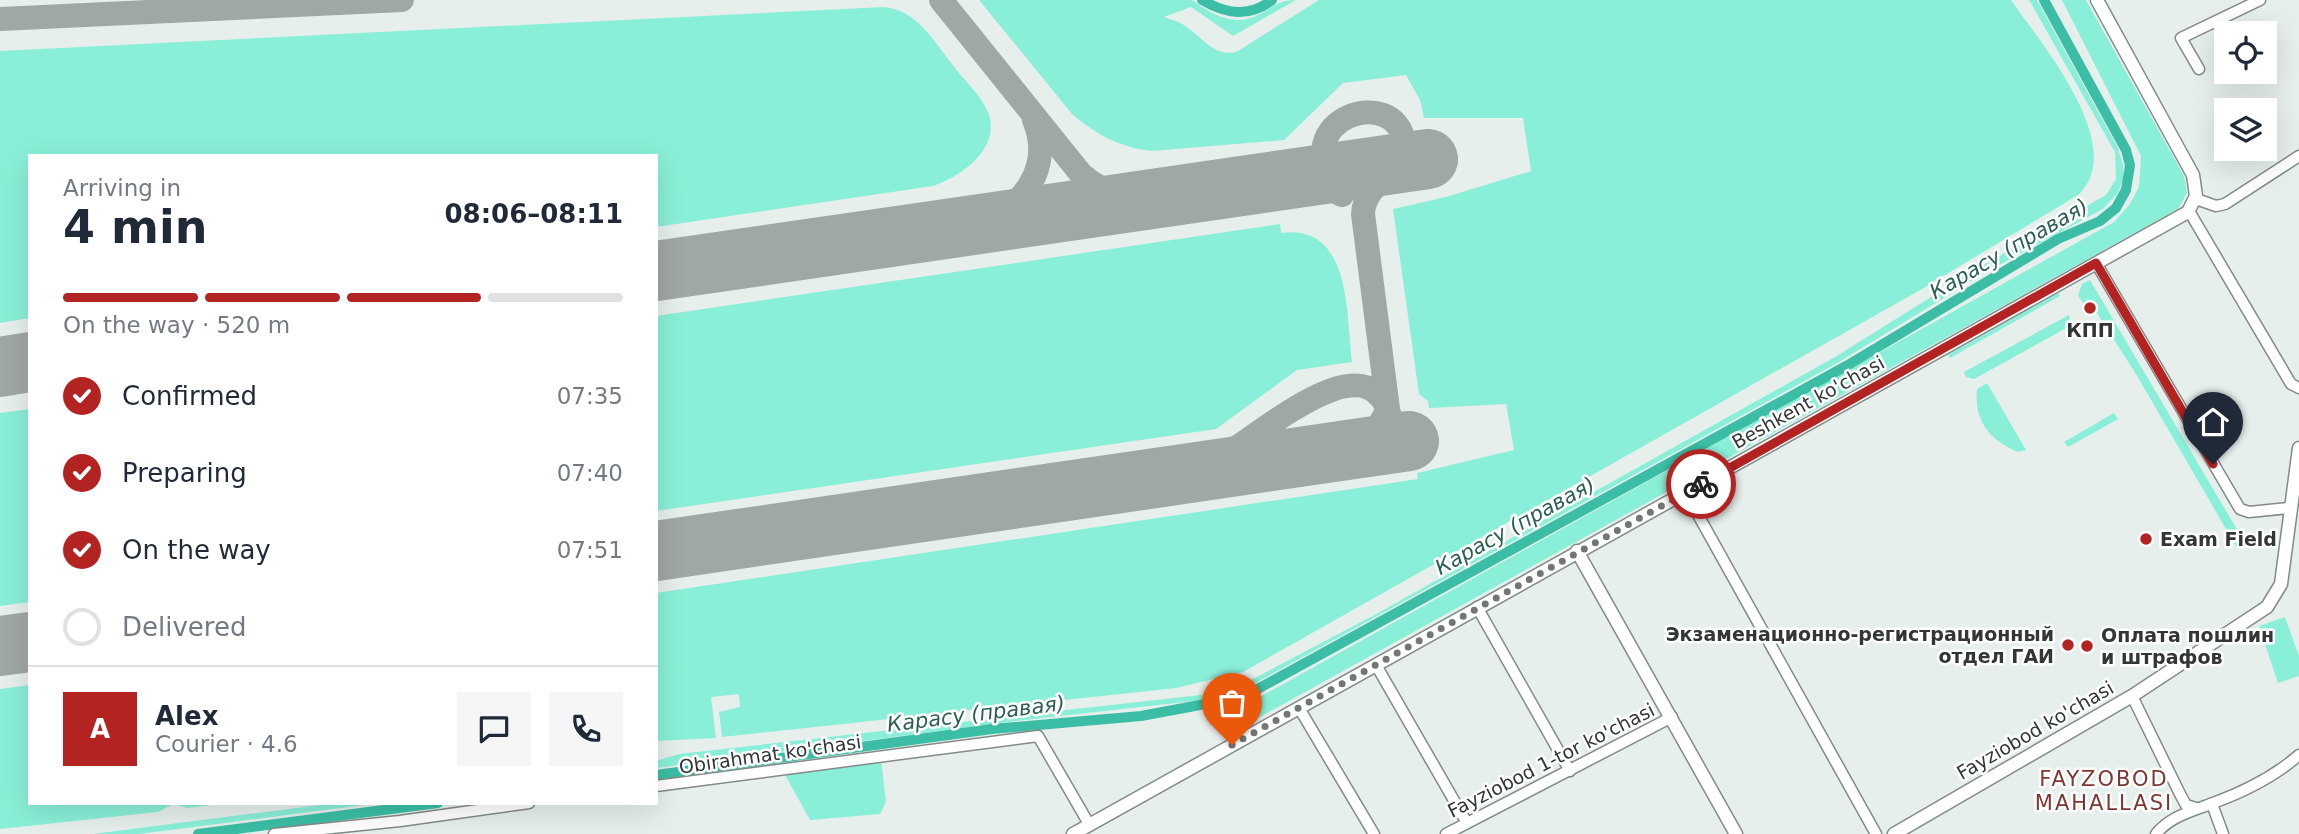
<!DOCTYPE html>
<html lang="en">
<head>
<meta charset="utf-8">
<style>
  :root { --surface:#fff; --page:#f6f6f7; --text:#1f2937; --muted:#747a83; --line:#e0e1e3; --accent:#b32322 }
  body { margin:0; font-family:"DejaVu Sans",sans-serif; background:var(--page); color:var(--text); height:100vh; display:flex; flex-direction:column; font-size:26px; white-space:nowrap }
  * { box-sizing:border-box; margin:0 }
  p { font-size:23px; color:var(--muted) }
  .icon { flex:none; width:38px; height:38px; fill:none; stroke:currentColor; stroke-width:2; stroke-linecap:round; stroke-linejoin:round }
  .map { position:relative; flex:1; overflow:hidden }
  .panel { position:absolute; left:28px; top:154px; width:630px; height:651px; display:flex; flex-direction:column; background:var(--surface); border-radius:0px; box-shadow:0 7px 28px #0002 }
  .panel>* { flex:none }
  .controls { position:absolute; left:2214px; top:21px; display:grid; gap:14px }
  .controls a { display:grid; place-items:center; width:63px; height:63px; border-radius:0px; background:var(--surface); box-shadow:0 7px 28px #0002; font-size:35px }
  .pin { position:absolute; display:grid; place-items:center; width:60px; height:60px; color:#fff; margin:-72px -30px; border-radius:50% 50% 50% 0; rotate:-45deg; box-shadow:0 0 7px #0007 }
  .pin .icon { rotate:45deg }
  .courier { position:absolute; display:grid; place-items:center; width:70px; height:70px; margin:-35px; border:5px solid #b32322; border-radius:50%; background:#fff; color:#222; box-shadow:0 2px 9px #0007 }
  .headline em { font-style:normal; font-weight:600 }
  .headline div { display:flex; flex-direction:column-reverse }
  .headline { display:flex; align-items:center; justify-content:space-between; height:119px; padding:0 35px }
  h1 { font-size:46px; font-weight:600; line-height:52px }
  .bar { display:grid; grid-template-columns:repeat(4,1fr); gap:10px 7px; align-content:center; height:84px; padding:0 35px }
  .bar i { height:9px; border-radius:5px; background:var(--line) }
  .bar .selected { background:var(--accent) }
  .bar p { grid-column:span 4 }
  .line { display:flex; align-items:center; gap:18px; padding:0 35px; border-top:2px solid var(--line) }
  .line div { flex:1 }
  .round { display:grid; place-items:center; flex:none; width:74px; height:74px; border-radius:0px; background:var(--page) }
  ol { padding:0 35px; list-style:none }
  li { display:flex; align-items:center; gap:21px; height:77px }
  li p { margin-inline-start:auto }
  li .icon { padding:7px; border-radius:50%; background:var(--accent); color:#fff; stroke-width:4 }
  li:last-child { color:var(--muted) }
  li i { width:38px; height:38px; border:4px solid var(--line); border-radius:50% }
  .map>svg:first-child { display:block }
</style>
</head>
<body>
<div class="map">
<svg width="2299" height="834" viewBox="0 0 2299 834">
  <rect width="100%" height="100%" fill="#e6efec"/>
  <g fill="#8aefd8">
    <path d="M979,0h213c21,15 43,28 68,14 14,-8 20,-14 36,-14l-63,36 -42,-29 -27,10c4,2 11,3 16,6 19,9 34,37 58,28l81,-51h692c29,42 119,147 67,195l-156,94 -679,383 -67,16 -454,49 -3,-25 21,-5 -1,-13 -28,3 5,41 -60,3v-148l762,-114 -1,-6 97,-23 -8,-46 -77,4 -1,-7 -9,-7 -26,-185 53,-12 85,-26 -8,-53h-99l-4,-18 -14,-25 -63,8 -59,57 -132,11c-31,-3 -57,-17 -80,-37z"/>
    <polygon points="2029,0 2037,0 2117,146 2123,164 2123,179 2118,193 2103,209 1988,271 1839,362 1241,691 1212,699 1008,722 656,768 656,761 679,754 1218,693 1255,678 1378,613 1835,357 1968,274 2106,195 2116,179 2115,152"/>
    <polygon points="2062,0 2086,0 2184,176 2187,193 2178,209 1240,728 1233,712 2114,222 2130,204 2139,187 2141,156"/>
    <path d="M884,7c34,4 48,32 68,57 10,14 29,31 36,48 14,36 -26,64 -55,74l-277,41v-71h-626v162l-30,5v-272z"/>
    <path d="M1280,224l1,9c71,-10 65,82 71,129l-55,8 -81,59 -560,82v-195z"/>
    <polygon points="2090,280 2245,543 2237,548 2136,374 2091,304 2085,307 2078,295 2082,284"/>
    <polygon points="2058,293 2060,296 1950,358 1948,355"/>
    <polygon points="2069,315 2070,326 1974,379 1966,377 1964,372"/>
    <path d="M1987,383l39,67 -8,2c-29,-12 -44,-31 -41,-63z"/>
    <polygon points="30,409 30,602 0,606 0,413"/>
    <polygon points="2114,413 2118,419 2068,447 2064,442"/>
    <polygon points="2285,617 2299,656 2299,676 2278,683 2259,626"/>
    <polygon points="30,685 30,803 226,803 188,808 173,804 158,812 0,829 0,689"/>
    <polygon points="881,760 886,802 880,814 810,820 784,773"/>
    <polygon points="335,803 379,803 139,834 93,834"/>
  </g>
  <g fill="none" stroke-linecap="round" stroke-linejoin="round">
    <g stroke="#3bbea5" stroke-width="10">
      <path d="M1202,0c24,14 47,18 70,0"/>
      <polyline points="656,775 992,729 1141,716 1243,697 1848,365 2058,239 2100,221 2116,208 2126,190 2130,165 2126,150 2044,0"/>
      <polyline points="198,834 438,803"/>
    </g>
    <g stroke="#a0a8a6" stroke-width="24">
      <path d="M941,0l140,174c24,21 48,26 78,24"/>
      <polyline points="0,19 402,0"/>
      <polyline points="1280,180 1315,181 1342,195"/>
      <path d="M1338,192c-55,-76 60,-108 66,-49 3,28 -40,38 -41,71l25,195 -13,24 -23,16"/>
      <path d="M977,224c45,-13 77,-57 57,-104"/>
      <polyline points="1320,454 1352,461 1370,458"/>
      <path d="M1195,472c40,-10 169,-146 195,-56"/>
    </g>
    <g stroke="#a0a8a6" stroke-width="60">
      <polyline points="656,271 1428,159"/>
      <polyline points="0,367 30,362"/>
      <polyline points="656,551 1409,441"/>
      <polyline points="0,646 30,642"/>
    </g>
    <defs>
      <g id="minor">
        <polyline points="2199,69 2181,38 2260,0"/>
        <polyline points="2196,199 2216,206 2225,204 2299,156"/>
        <polyline points="2189,211 2291,384 2299,388"/>
        <polyline points="2096,263 2240,509 2249,512 2289,508"/>
        <polyline points="1692,504 1876,834"/>
        <polyline points="1477,607 1570,771"/>
        <polyline points="1376,665 1467,823"/>
        <polyline points="2132,696 2180,794 2186,805 2196,808"/>
        <polyline points="1299,708 1374,834"/>
        <polyline points="656,786 1038,736 1089,824"/>
        <polyline points="2212,804 2223,834"/>
        <polyline points="274,834 400,821 529,803"/>
        <polyline points="1446,834 1672,717"/>
        <path d="M2156,834c14,-18 37,-23 57,-31 30,-11 62,-27 86,-48"/>
      </g>
      <g id="tertiary">
        <polyline points="1577,551 1736,834"/>
        <polyline points="1073,834 2188,212 2196,196 2193,175 2097,0"/>
        <polyline points="1894,834 2132,696 2267,607 2281,584 2299,448"/>
      </g>
    </defs>
    <use href="#minor" stroke="#838b89" stroke-width="13"/>
    <use href="#tertiary" stroke="#838b89" stroke-width="15"/>
    <use href="#minor" stroke="#fff" stroke-width="10"/>
    <use href="#tertiary" stroke="#fff" stroke-width="12"/>
  </g>
  <g fill="none" stroke-linecap="round" stroke-linejoin="round">
    <polyline stroke="#727776" stroke-width="7" stroke-dasharray="0 12.6" points="1232,745 1701,484"/>
    <polyline stroke="#b32322" stroke-width="9" points="1701,484 2096,263 2213,464"/>
  </g>
  <g fill="#b32322" stroke="#fff" stroke-width="2.5">
    <circle cx="2090" cy="308" r="7"/>
    <circle cx="2146" cy="539" r="7"/>
    <circle cx="2068" cy="645" r="7"/>
    <circle cx="2087" cy="646" r="7"/>
  </g>
  <g text-anchor="middle" dominant-baseline="central" stroke-width="5" stroke-linejoin="round" paint-order="stroke">
    <g font-size="19" font-weight="bold" fill="#333636" stroke="#fff" text-anchor="start">
      <text x="2090" y="330" text-anchor="middle">КПП</text>
      <text x="2160" y="539">Exam Field</text>
      <text x="2054" y="634" text-anchor="end">Экзаменационно-регистрационный<tspan x="2054" dy="22">отдел ГАИ</tspan></text>
      <text x="2101" y="635">Оплата пошлин<tspan x="2101" dy="22">и штрафов</tspan></text>
    </g>
    <g font-size="19" fill="#333636" stroke="#fff">
      <text transform="translate(1808 402) rotate(-29)">Beshkent ko'chasi</text>
      <text transform="translate(2035 730) rotate(-30)">Fayziobod ko'chasi</text>
      <text transform="translate(770 754) rotate(-8)">Obirahmat ko'chasi</text>
      <text transform="translate(1551 760) rotate(-27)">Fayziobod 1-tor ko'chasi</text>
    </g>
    <g font-size="21" font-style="italic" fill="#2b5f54" stroke="#fff">
      <text transform="translate(2009 249) rotate(-30)">Карасу (правая)</text>
      <text transform="translate(1515 526) rotate(-29)">Карасу (правая)</text>
      <text transform="translate(976 714) rotate(-7)">Карасу (правая)</text>
    </g>
    <g font-size="21" letter-spacing="2" fill="#7d3630" stroke="#fff">
      <text x="2104" y="779">FAYZOBOD<tspan x="2104" dy="24">MAHALLASI</tspan></text>
    </g>
  </g>
</svg>
<div class="controls">
<a><svg class="icon" aria-label="locate" viewBox="0 0 24 24"><circle cx="12" cy="12" r="6"/><path d="M12 2v4M12 18v4M2 12h4M18 12h4"/></svg></a>
<a><svg class="icon" aria-label="layers" viewBox="0 0 24 24"><path d="M12 4l9 5-9 5-9-5zM3 14l9 5 9-5"/></svg></a>
</div>
<div class="pin" style="left:1232px;top:745px;background:#ea580c"><svg class="icon" aria-label="bag" viewBox="0 0 24 24"><path d="M5 8h14l-1 12H6zM9 8a3 3 0 0 1 6 0"/></svg></div>
<div class="pin" style="left:2213px;top:464px;background:#1f2937"><svg class="icon" aria-label="home" viewBox="0 0 24 24"><path d="M3 11l9-7 9 7M6 9v11h12V9"/></svg></div>
<div class="courier" style="left:1701px;top:484px"><svg class="icon" aria-label="bike" viewBox="0 0 24 24"><circle cx="6" cy="16" r="4"/><circle cx="18" cy="16" r="4"/><path d="M6 16l4-8h5l3 8M10 8l3 8H6M13 5h3"/></svg></div>
<section class="panel">
<div class="headline"><div><h1>4 min</h1><p>Arriving in</p></div><em>08:06–08:11</em></div>
<div class="bar"><i class="selected"></i><i class="selected"></i><i class="selected"></i><i></i><p>On the way · 520 m</p></div>
<ol>
<li><svg class="icon" aria-label="check" viewBox="0 0 24 24"><path d="M5 12l5 5 9-10"/></svg>Confirmed<p>07:35</p></li>
<li><svg class="icon" aria-label="check" viewBox="0 0 24 24"><path d="M5 12l5 5 9-10"/></svg>Preparing<p>07:40</p></li>
<li><svg class="icon" aria-label="check" viewBox="0 0 24 24"><path d="M5 12l5 5 9-10"/></svg>On the way<p>07:51</p></li>
<li><i></i>Delivered</li>
</ol>
<div class="line" style="height:126px"><b class="round" style="background:var(--accent);color:#fff">A</b><div><b>Alex</b><p>Courier · 4.6</p></div><a class="round"><svg class="icon" aria-label="chat" viewBox="0 0 24 24"><path d="M4 5h16v11H9l-5 4z"/></svg></a><a class="round"><svg class="icon" aria-label="phone" viewBox="0 0 24 24"><path d="M5 4h4l2 5-3 2q2 4 5 5l2-3 5 2v4C11 20 4 13 5 4z"/></svg></a></div>
</section>
</div>
</body>
</html>
